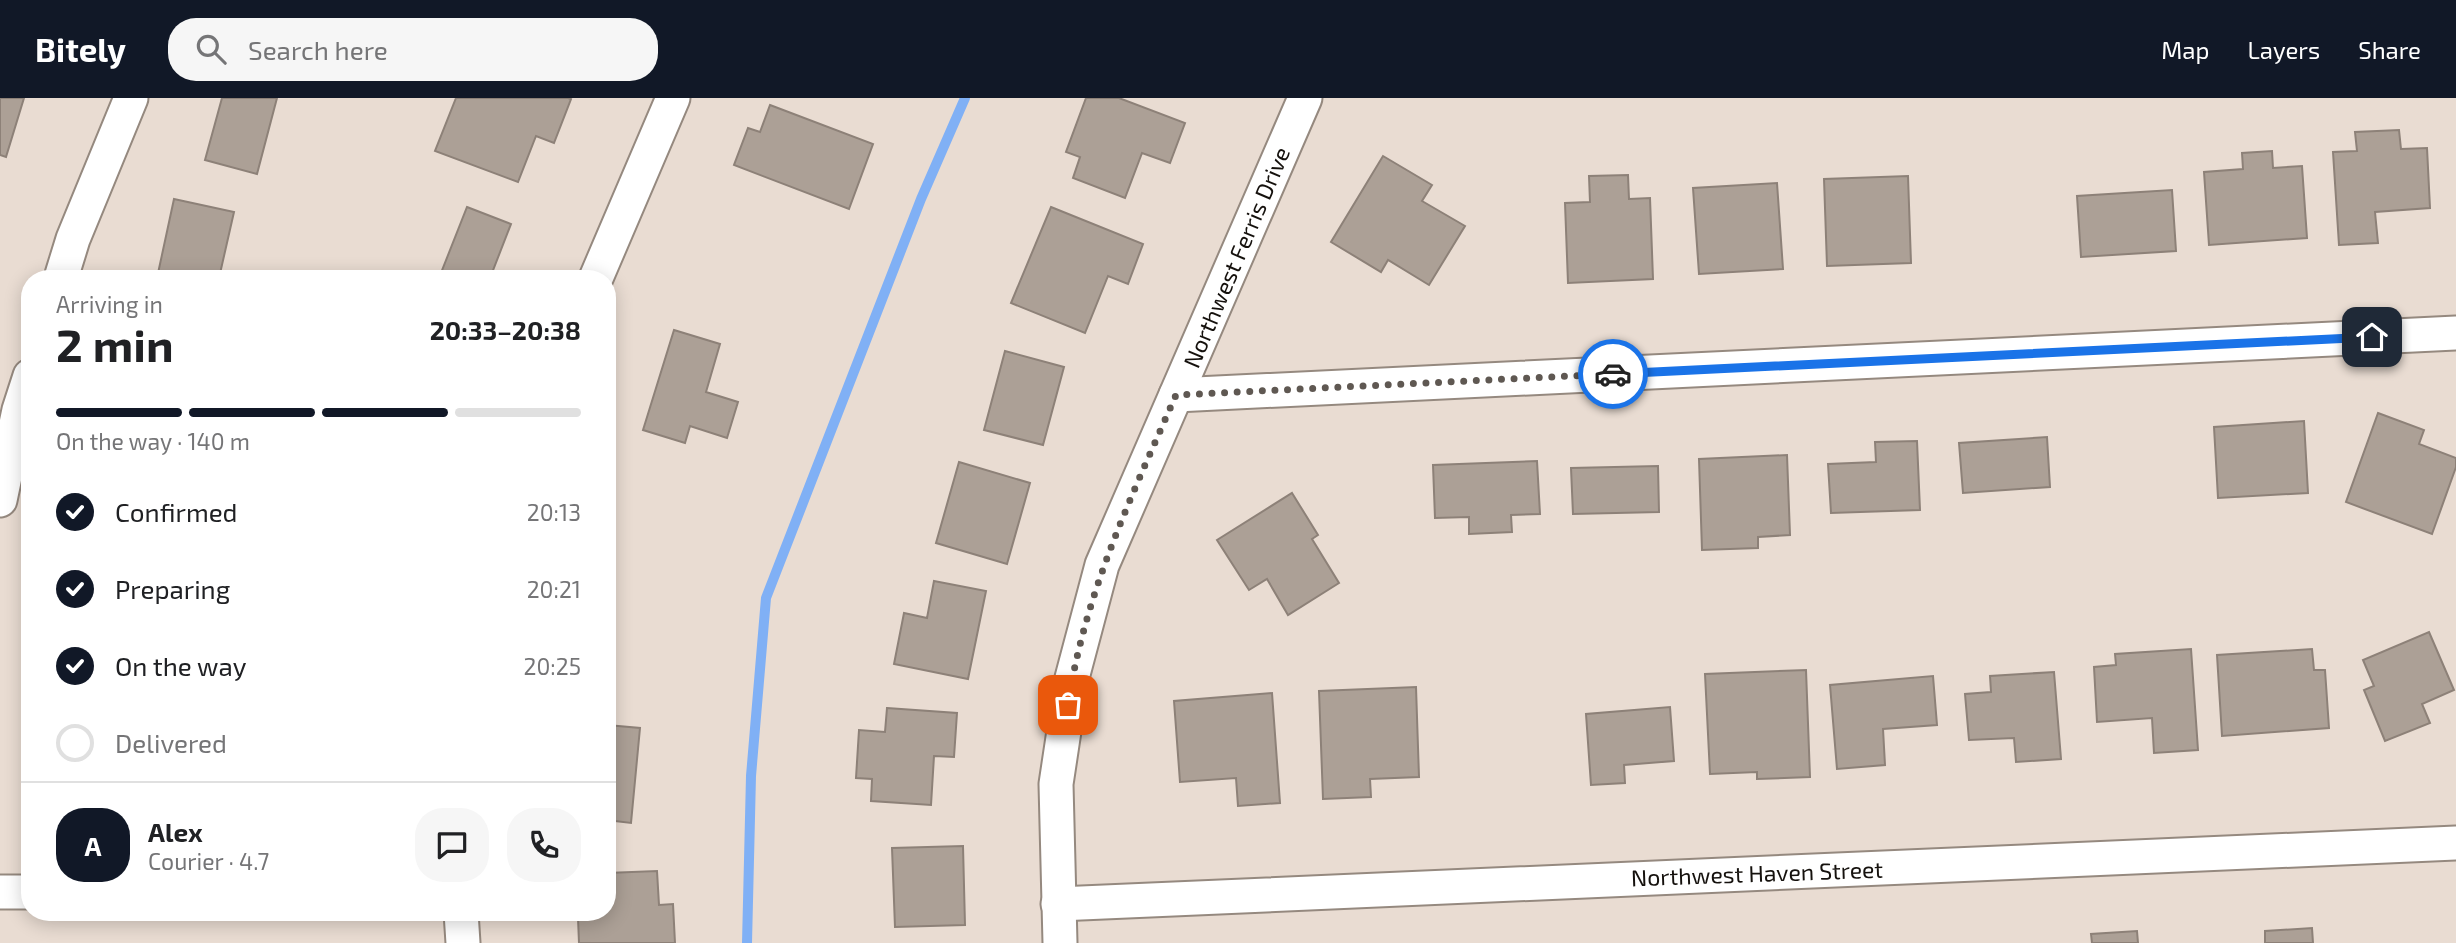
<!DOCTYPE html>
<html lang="en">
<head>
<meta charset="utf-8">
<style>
  :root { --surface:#fff; --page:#f6f6f6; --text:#202124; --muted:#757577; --line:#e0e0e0; --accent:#111827 }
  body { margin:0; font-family:"Exo 2",sans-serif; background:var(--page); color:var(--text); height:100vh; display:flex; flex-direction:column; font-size:26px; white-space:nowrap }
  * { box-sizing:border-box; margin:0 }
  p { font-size:23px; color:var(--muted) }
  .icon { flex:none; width:38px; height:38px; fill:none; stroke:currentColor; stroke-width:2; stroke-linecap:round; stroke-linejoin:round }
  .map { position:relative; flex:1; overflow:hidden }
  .side { position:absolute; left:21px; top:172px; width:595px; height:651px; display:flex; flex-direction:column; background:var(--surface); border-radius:28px; box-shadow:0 4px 18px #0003 }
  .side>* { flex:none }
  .pin { position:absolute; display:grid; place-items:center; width:60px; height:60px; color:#fff; margin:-30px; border-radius:14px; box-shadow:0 4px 10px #0006 }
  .courier { position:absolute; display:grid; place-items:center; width:70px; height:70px; margin:-35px; border:5px solid #1a73e8; border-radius:50%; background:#fff; color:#222; box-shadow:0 2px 9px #0007 }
  .headline em { font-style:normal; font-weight:700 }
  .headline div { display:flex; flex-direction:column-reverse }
  .headline { display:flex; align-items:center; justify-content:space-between; height:119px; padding:0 35px }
  h1 { font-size:46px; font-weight:700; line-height:52px }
  .bar { display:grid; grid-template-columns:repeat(4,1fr); gap:10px 7px; align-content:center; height:84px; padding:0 35px }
  .bar i { height:9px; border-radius:5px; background:var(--line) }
  .bar .current { background:var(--accent) }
  .bar p { grid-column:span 4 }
  .line { display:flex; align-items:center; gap:18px; padding:0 35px; border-top:2px solid var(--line) }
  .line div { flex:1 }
  .round { display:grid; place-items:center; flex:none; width:74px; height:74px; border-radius:28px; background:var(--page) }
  ol { padding:0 35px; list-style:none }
  li { display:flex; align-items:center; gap:21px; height:77px }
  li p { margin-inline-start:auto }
  li .icon { padding:7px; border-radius:50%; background:var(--accent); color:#fff; stroke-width:4 }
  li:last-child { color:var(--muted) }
  li i { width:38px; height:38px; border:4px solid var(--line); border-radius:50% }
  header { display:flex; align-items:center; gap:42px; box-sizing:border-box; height:98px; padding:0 35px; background:var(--accent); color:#fff }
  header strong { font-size:33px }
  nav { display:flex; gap:38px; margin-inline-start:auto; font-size:24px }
  .search { width:490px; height:63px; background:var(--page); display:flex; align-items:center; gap:18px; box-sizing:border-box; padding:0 24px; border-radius:28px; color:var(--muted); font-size:26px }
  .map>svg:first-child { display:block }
</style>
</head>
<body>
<header>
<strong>Bitely</strong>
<div class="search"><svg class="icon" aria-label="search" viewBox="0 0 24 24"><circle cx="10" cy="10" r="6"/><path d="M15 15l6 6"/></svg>Search here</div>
<nav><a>Map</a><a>Layers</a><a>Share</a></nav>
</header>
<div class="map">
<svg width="2456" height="845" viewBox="0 0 2456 845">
  <rect width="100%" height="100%" fill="#e9dcd2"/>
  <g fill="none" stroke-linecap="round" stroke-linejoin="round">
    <polyline stroke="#80b0f5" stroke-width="10" points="747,845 751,678 766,500 921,101 965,0"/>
  </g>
  <g fill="#aca096" stroke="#8d8178" stroke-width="2">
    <polygon points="0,0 24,0 6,59 0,57"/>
    <polygon points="222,0 277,0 257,76 205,62"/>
    <polygon points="456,0 568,0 571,1 554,45 536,38 518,84 435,53"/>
    <polygon points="1086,0 1119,0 1185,25 1170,65 1142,55 1125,100 1073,80 1080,59 1066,54"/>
    <polygon points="770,7 873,46 849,111 734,67 748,30 760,34"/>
    <polygon points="2399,32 2401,51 2427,50 2430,110 2375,114 2378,145 2339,147 2333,54 2357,53 2355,34"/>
    <polygon points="2272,53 2273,70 2302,68 2307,140 2209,147 2204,74 2243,71 2242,55"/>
    <polygon points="1383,58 1432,87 1422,103 1465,128 1429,187 1388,162 1381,174 1331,144"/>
    <polygon points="1628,77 1629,101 1650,100 1653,181 1568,185 1565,105 1590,104 1589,78"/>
    <polygon points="1908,78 1911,165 1827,168 1824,81"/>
    <polygon points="1777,85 1783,171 1699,176 1693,90"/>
    <polygon points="2172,92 2176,153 2081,159 2077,98"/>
    <polygon points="174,101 234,114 219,180 157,180"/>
    <polygon points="467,109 511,126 490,180 439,180"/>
    <polygon points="1051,109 1143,146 1128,186 1108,178 1085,235 1011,205"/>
    <polygon points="674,232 720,246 706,294 738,304 727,340 690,328 685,345 643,332"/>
    <polygon points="1005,253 1064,269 1043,347 984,332"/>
    <polygon points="2378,315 2424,332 2419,346 2456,360 2456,369 2432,436 2346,404"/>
    <polygon points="2304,323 2308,395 2218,400 2214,329"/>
    <polygon points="2047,339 2050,389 1963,395 1959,345"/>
    <polygon points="1917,343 1920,412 1831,415 1828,366 1876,364 1875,344"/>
    <polygon points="1787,357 1790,437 1758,439 1758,450 1702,452 1699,361"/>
    <polygon points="1537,363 1540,416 1511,417 1512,434 1469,436 1469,419 1435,420 1433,367"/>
    <polygon points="959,364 1030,385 1007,466 936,445"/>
    <polygon points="1658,368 1659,414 1573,416 1571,370"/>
    <polygon points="1292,395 1318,437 1312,441 1339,485 1288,517 1267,481 1249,492 1217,442"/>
    <polygon points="934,483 986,493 968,581 894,566 904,515 927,520"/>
    <polygon points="2429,534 2454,592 2422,606 2430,625 2385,643 2364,592 2374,588 2363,562"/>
    <polygon points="2191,551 2198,652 2154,655 2152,620 2097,624 2094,569 2116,567 2115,556"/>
    <polygon points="2312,551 2314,572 2325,572 2329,630 2222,638 2217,557"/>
    <polygon points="1806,572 1810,679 1757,681 1757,674 1710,676 1705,576"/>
    <polygon points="2054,574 2061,661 2016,664 2014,640 1969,642 1965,596 1991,594 1990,578"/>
    <polygon points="1933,578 1937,627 1883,631 1885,667 1837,671 1830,587"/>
    <polygon points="1416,589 1419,679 1370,681 1371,699 1323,701 1319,593"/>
    <polygon points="1272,595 1280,705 1238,708 1236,680 1180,684 1174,603"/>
    <polygon points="1670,609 1674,663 1624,667 1625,685 1591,687 1586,616"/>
    <polygon points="887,610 957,615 954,659 934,658 931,707 871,703 872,681 856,680 859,632 885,634"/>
    <polygon points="607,627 640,630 631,725 607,722"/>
    <polygon points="963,748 965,827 895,829 892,750"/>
    <polygon points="657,773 659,807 673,806 675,845 579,845 578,820 595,819 595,814 607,814 607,775"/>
    <polygon points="2312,830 2313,845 2265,845 2265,833"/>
    <polygon points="2137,833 2138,845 2092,845 2091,836"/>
  </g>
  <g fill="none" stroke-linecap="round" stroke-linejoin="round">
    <defs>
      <g id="street">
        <polyline points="61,180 73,141 131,0"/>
        <polyline points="596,180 673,0"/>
        <polyline points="1176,297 2456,235"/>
        <polyline points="0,402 19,312 30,278"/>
        <polyline points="0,794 30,794"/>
        <polyline points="1058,806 2456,745"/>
        <polyline points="461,814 463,845"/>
        <polyline points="1060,845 1056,686 1072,580 1102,467 1305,0"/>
      </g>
    </defs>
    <use href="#street" stroke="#95897f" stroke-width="37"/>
    <use href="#street" stroke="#fff" stroke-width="33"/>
  </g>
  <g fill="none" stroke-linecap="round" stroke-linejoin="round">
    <path stroke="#5f5852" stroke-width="7" stroke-dasharray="0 12.6" d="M1068,607c16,-110 64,-210 108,-310l437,-21"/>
    <polyline stroke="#1a73e8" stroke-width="9" points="1613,276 2372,239"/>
  </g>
  <g text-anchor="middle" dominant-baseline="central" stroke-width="5" stroke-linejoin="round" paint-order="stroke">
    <g font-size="23" fill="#15110d" stroke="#fff">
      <text transform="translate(1236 159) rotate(-67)">Northwest Ferris Drive</text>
      <text transform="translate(1757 775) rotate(-2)">Northwest Haven Street</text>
    </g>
  </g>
</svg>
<div class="pin" style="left:1068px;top:607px;background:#ea580c"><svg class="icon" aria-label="bag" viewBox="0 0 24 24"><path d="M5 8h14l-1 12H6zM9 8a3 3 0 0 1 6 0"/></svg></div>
<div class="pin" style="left:2372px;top:239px;background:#1f2937"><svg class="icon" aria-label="home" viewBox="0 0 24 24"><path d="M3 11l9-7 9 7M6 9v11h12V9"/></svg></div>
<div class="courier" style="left:1613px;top:276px"><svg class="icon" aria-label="car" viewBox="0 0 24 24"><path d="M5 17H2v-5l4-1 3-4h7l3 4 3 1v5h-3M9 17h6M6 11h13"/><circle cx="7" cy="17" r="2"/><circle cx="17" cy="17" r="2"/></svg></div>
<section class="side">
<div class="headline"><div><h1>2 min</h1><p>Arriving in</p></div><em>20:33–20:38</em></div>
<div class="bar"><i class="current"></i><i class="current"></i><i class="current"></i><i></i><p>On the way · 140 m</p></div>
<ol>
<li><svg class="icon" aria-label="check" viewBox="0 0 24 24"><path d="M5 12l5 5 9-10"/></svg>Confirmed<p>20:13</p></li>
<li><svg class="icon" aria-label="check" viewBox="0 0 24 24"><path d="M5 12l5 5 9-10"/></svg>Preparing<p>20:21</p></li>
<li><svg class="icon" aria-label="check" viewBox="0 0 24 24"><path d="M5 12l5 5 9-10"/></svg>On the way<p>20:25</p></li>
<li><i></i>Delivered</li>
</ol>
<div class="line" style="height:126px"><b class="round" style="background:var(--accent);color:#fff">A</b><div><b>Alex</b><p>Courier · 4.7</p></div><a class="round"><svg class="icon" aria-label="chat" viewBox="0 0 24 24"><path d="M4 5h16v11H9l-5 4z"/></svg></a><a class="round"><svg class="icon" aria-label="phone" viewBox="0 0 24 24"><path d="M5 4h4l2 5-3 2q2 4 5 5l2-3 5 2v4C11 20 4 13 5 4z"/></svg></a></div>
</section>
</div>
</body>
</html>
